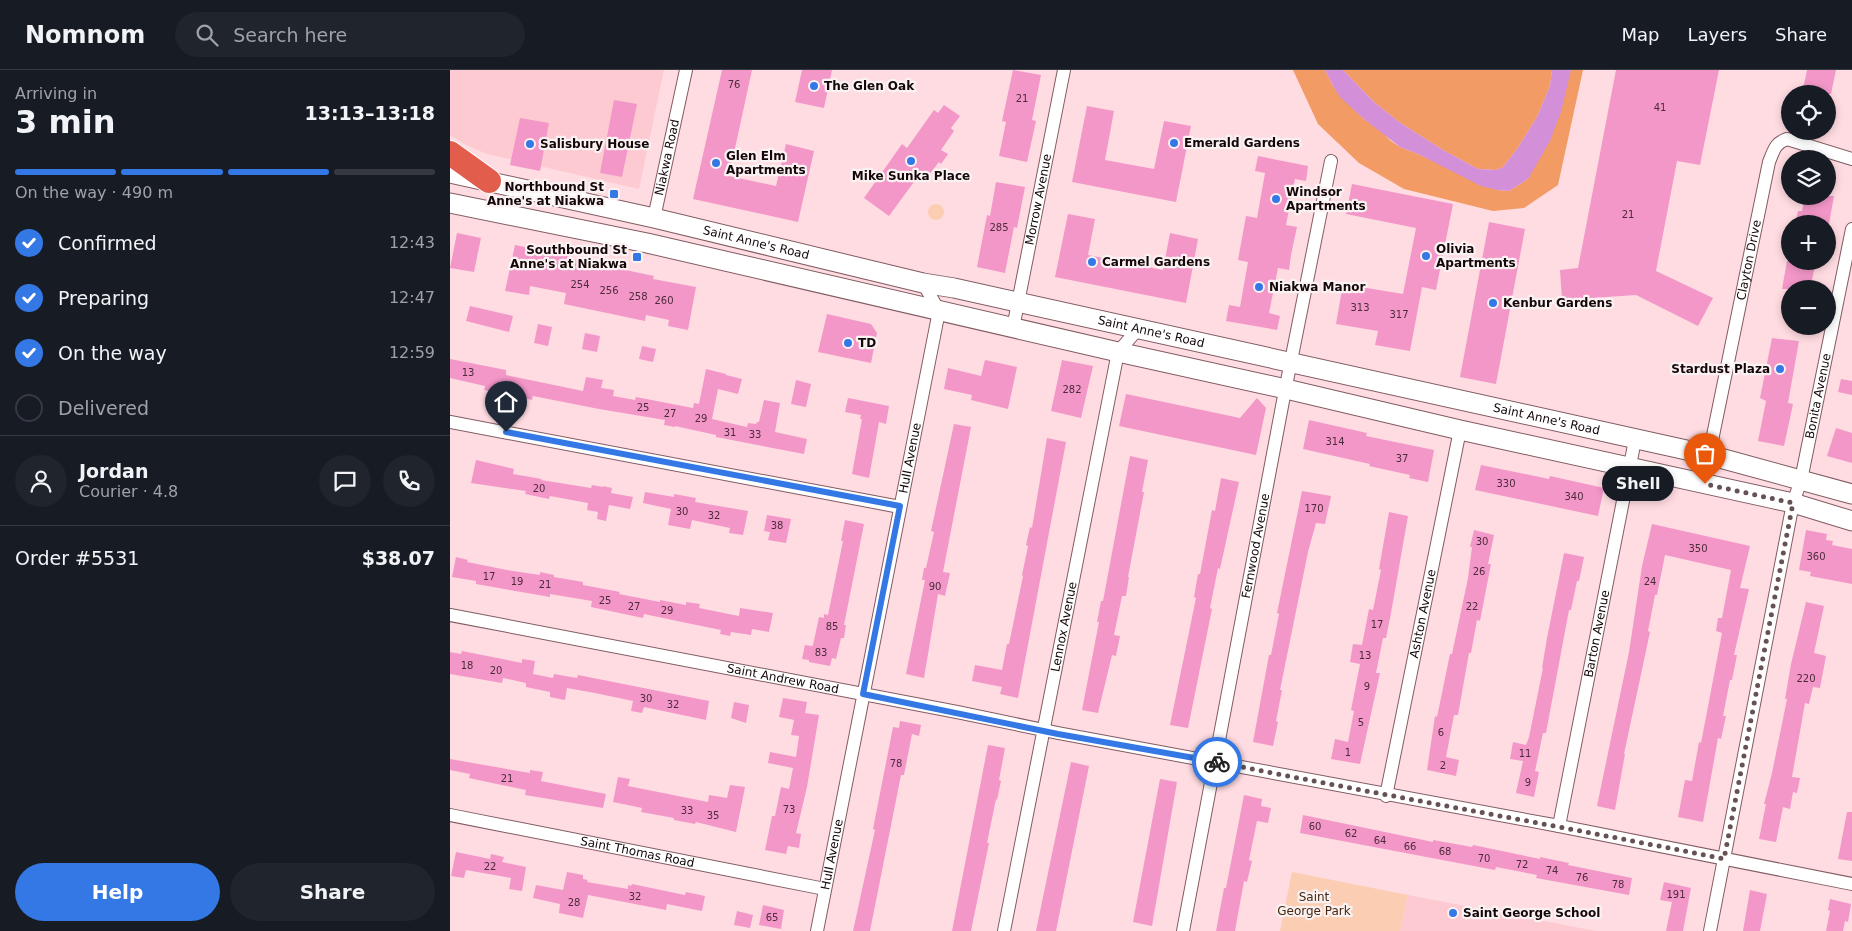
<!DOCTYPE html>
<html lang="en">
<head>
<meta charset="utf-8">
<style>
  :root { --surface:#171b24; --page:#20242c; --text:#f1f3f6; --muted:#9ea1a6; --line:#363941; --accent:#3478e6 }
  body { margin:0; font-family:"DejaVu Sans",sans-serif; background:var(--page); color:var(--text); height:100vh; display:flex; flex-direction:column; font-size:19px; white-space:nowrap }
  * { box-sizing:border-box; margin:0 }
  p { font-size:16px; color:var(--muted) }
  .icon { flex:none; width:28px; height:28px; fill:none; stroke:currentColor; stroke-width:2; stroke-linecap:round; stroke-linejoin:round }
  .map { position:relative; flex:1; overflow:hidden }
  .details { display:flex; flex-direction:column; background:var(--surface); width:450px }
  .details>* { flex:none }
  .fabs { position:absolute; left:1331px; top:15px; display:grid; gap:10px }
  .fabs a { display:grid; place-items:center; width:55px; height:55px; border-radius:50%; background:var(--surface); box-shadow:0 2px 8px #0003; font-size:25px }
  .pin { position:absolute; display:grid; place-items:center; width:42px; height:42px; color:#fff; margin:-51px -21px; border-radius:50% 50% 50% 0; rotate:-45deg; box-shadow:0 0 5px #0007 }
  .pin .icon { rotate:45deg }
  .courier { position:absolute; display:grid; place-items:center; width:50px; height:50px; margin:-25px; border:4px solid #3478e6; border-radius:50%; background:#fff; color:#222; box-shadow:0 1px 6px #0007 }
  .bubble { position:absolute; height:35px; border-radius:18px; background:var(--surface); box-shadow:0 2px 8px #0003; font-size:16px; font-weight:700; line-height:35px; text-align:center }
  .overview em { font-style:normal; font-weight:700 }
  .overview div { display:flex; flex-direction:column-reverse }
  .overview { display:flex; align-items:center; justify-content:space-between; height:85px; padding:0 15px }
  h1 { font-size:32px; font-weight:700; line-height:38px }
  .bar { display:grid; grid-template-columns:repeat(4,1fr); gap:8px 5px; align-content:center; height:60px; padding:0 15px }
  .bar i { height:6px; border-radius:4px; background:var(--line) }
  .bar .selected { background:var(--accent) }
  .bar p { grid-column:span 4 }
  .line { display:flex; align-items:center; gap:12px; padding:0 15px; border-top:1px solid var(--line) }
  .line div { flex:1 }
  .round { display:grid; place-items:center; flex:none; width:52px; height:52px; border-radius:26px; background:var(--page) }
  ol { padding:0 15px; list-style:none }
  li { display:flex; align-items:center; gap:15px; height:55px }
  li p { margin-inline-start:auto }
  li .icon { padding:5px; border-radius:50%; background:var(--accent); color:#fff; stroke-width:4 }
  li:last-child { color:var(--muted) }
  li i { width:28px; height:28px; border:2px solid var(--line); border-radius:50% }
  .button { display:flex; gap:10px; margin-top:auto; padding:10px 15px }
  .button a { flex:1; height:58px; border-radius:30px; background:var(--accent); color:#fff; font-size:20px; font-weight:700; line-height:58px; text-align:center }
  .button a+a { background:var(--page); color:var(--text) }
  header { display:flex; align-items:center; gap:30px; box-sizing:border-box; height:70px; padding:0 25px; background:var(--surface); border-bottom:1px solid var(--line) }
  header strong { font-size:24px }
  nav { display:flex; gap:28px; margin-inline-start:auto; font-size:18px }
  .search { width:350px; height:45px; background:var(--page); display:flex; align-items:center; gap:12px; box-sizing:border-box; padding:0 18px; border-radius:28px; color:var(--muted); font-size:19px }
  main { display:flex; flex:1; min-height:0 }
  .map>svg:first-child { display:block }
</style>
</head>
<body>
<header>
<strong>Nomnom</strong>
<div class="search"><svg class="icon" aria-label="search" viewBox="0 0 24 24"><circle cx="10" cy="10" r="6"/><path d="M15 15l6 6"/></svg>Search here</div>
<nav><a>Map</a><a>Layers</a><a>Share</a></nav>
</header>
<main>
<section class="details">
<div class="overview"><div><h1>3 min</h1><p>Arriving in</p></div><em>13:13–13:18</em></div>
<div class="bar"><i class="selected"></i><i class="selected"></i><i class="selected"></i><i></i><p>On the way · 490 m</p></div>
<ol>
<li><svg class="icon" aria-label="check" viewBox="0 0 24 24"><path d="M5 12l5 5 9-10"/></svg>Confirmed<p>12:43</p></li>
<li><svg class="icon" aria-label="check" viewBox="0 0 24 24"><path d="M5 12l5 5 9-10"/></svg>Preparing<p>12:47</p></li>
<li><svg class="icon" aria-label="check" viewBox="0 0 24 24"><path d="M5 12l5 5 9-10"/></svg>On the way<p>12:59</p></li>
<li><i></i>Delivered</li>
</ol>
<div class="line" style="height:90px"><a class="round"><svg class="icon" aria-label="person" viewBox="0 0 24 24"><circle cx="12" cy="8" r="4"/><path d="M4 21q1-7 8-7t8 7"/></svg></a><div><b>Jordan</b><p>Courier · 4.8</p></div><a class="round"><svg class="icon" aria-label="chat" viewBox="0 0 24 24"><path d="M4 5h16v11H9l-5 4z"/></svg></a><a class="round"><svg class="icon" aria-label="phone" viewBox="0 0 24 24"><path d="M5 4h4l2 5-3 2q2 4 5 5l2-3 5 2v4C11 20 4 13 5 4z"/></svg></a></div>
<div class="line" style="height:65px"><div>Order #5531</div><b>$38.07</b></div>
<div class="button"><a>Help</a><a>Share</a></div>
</section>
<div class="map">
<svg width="1402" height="861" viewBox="0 0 1402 861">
  <rect width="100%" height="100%" fill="#ffdce1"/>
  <g fill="#fdcad2">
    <polygon points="0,0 214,0 189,119 37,84 16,75 0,65"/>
    <polygon points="958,825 1146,861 950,861"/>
  </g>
  <g fill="#fbcdb3">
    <circle cx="486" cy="142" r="8"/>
    <polygon points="842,802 958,825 950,861 830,861"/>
  </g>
  <g fill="#f29b65">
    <polygon points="843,0 875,0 883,16 914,49 930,60 941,71 950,77 968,84 1047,120 1059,121 1078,109 1121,0 1133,0 1108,115 1074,138 1043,141 954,119 909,93 868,54"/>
    <polygon points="893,0 1102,0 1100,16 1087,47 1067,79 1053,97 1046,100 1028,99 993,80 949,52 924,32"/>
  </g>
  <polygon fill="#d38fd7" points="875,0 893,0 924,32 949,52 993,80 1028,99 1046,100 1053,97 1067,79 1087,47 1100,16 1102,0 1121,0 1111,42 1100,71 1078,109 1059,121 1047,120 1031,116 968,84 950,77 914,49 890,27 883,16"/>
  <g fill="#f397c9">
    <polygon points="272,0 302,0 279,106 326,116 336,74 364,81 348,152 243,129"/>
    <polygon points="352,0 382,0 374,38 345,32"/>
    <polygon points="563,0 591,5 582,50 586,51 577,92 549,86 556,52 552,51"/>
    <polygon points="1166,0 1269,0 1250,95 1227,91 1206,201 1263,228 1248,256 1186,225 1112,230 1110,200 1128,198"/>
    <polygon points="1357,0 1386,0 1381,24 1352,24"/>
    <polygon points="164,30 187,34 172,107 150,103"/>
    <polygon points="494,35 510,46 501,58 504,61 491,80 498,84 491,94 489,92 478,106 474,104 472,107 469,105 439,146 414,128 452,74 457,78 484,40 488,43"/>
    <polygon points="637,36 664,41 655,90 704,99 714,51 741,56 726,132 622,112"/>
    <polygon points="70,48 99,53 90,101 60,95"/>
    <polygon points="808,86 858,96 856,111 845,109 836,155 847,157 841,185 839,200 828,198 819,243 830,246 827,260 776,251 779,235 790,237 798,192 788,190 796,146 807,148 815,103 805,101"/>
    <polygon points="546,112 575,117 567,158 564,157 555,203 527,197 537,145 540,146"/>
    <polygon points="902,114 1003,134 986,220 972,217 960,281 925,275 928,261 886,254 893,214 953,224 966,158 896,144"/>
    <polygon points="1355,126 1384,126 1379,154 1345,154 1348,141 1352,141"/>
    <polygon points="618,144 645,149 638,185 713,200 720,163 748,169 736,233 605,207"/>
    <polygon points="1039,152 1075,159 1046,314 1010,307"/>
    <polygon points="7,163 31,168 24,202 0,198"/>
    <polygon points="65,175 119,186 118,188 204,206 203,209 246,217 238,260 218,256 219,250 196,245 195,251 114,234 116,223 80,216 79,225 55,221"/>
    <polygon points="1337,191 1366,191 1360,219 1332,219"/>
    <polygon points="20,236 63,246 59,262 16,251"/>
    <polygon points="377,244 421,254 427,263 421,293 368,282"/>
    <polygon points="88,254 102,257 98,276 84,273"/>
    <polygon points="135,263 150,266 147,282 132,279"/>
    <polygon points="1322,268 1349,271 1338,333 1343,334 1334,376 1308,371 1316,331 1310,328"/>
    <polygon points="192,276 206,279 203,292 189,289"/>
    <polygon points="0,289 56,300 56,305 133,321 136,307 153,310 151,318 164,320 163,326 185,330 186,327 243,338 244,333 249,334 256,299 276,304 276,305 292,309 288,324 268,319 262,349 297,357 298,353 306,354 307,352 309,352 314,330 330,333 325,362 357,369 354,384 266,367 266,365 225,356 225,357 214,355 215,350 149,339 83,326 82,330 69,327 70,322 47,318 46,322 34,320 35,316 0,308"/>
    <polygon points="535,290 567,297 558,339 521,330 522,325 494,319 498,298 531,306"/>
    <polygon points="612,290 643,296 631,348 601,341"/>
    <polygon points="1391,309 1402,311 1402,325 1388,322"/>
    <polygon points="346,310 361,314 356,337 341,334"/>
    <polygon points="676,324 790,348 807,328 816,338 806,385 669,356"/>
    <polygon points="398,328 439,336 436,354 429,352 419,408 402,404 412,349 410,349 411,345 395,342"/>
    <polygon points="859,350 917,363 916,366 984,380 978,412 959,408 960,405 919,396 920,394 853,379"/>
    <polygon points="504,354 521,357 493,502 500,503 495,526 488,524 474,608 456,604 475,510 472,510 474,498 476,498 484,462 481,461"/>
    <polygon points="1386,358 1402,363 1402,393 1377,386"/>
    <polygon points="597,368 616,372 568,628 550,624 552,617 522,611 525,595 552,600 557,574 559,574 573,506 572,505 578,476 576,475 580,457 582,458"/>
    <polygon points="680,386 698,390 692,422 694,422 678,507 679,507 676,526 672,526 664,565 670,566 666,586 662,585 648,643 632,640 649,552 647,552 651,531 653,531"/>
    <polygon points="26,390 64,399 63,404 92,409 91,410 141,418 142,415 153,417 152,421 153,416 162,418 161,423 183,427 180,439 159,435 156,451 147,449 148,442 137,440 138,433 100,426 99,429 75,424 76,421 21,413"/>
    <polygon points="1031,395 1099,409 1100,406 1154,418 1148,446 1025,420"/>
    <polygon points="771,408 789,412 770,499 768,498 760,538 762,539 738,658 720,655 746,528 744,527 748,504 750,504 762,440 765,441"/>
    <polygon points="852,421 881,426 875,454 866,453 858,482 830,620 832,620 826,651 828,652 823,676 803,672 819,585 821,585 829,544 827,543"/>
    <polygon points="195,422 224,427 224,424 246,428 245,432 298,441 293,465 279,463 280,458 242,450 240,459 218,455 221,439 193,433"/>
    <polygon points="939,442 958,446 941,543 936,568 933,568 926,603 930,603 910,694 881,689 885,669 898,672 904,641 901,640 910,594 900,592 903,574 912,575 919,539 923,540 931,500 929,499"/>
    <polygon points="317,445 341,449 336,473 318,470 320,462 314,461"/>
    <polygon points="395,450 414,454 394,555 396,555 394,568 391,568 386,589 382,588 380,596 359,592 359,590 352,589 355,575 362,576 363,575 369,547 374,548 374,544 378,545 393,471 391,471"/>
    <polygon points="1202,454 1300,476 1290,518 1299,519 1284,585 1287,585 1282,610 1280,610 1273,646 1276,646 1271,669 1268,668 1253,752 1228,747 1235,710 1242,711 1249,672 1251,673 1272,563 1266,561 1268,548 1272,548 1281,500 1215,485 1207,525 1205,525 1198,561 1200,562 1174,684 1175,684 1165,740 1147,736 1179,582 1192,496"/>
    <polygon points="1024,460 1044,465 1038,494 1041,494 1030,551 1027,550 1021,583 1019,583 1008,645 1004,645 996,687 1009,690 1006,706 977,700 985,646 987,647 1000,584 1002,584 1018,508 1022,477 1020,477"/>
    <polygon points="1356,460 1377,464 1376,470 1383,471 1382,475 1402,479 1402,514 1360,506 1361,502 1349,500"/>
    <polygon points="1114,483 1134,487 1129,511 1127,511 1121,540 1119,540 1096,663 1093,663 1085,701 1089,702 1084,727 1066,723 1073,691 1060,689 1063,672 1076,675 1079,667 1093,598 1092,598 1097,568"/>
    <polygon points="6,487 18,490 17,492 57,500 90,505 90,502 104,505 104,507 133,512 133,515 170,522 169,524 210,532 210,530 236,535 236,532 250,534 249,538 289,546 290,538 323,543 319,562 302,559 301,565 281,562 280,566 270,564 271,560 232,552 194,544 193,548 141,537 142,531 100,524 100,527 77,523 26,514 26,511 2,507"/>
    <polygon points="1356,532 1374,536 1364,583 1376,586 1370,618 1363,617 1359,634 1355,633 1342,707 1350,708 1347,723 1343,722 1340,739 1333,737 1326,772 1309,769 1316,734 1314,734 1322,703 1337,629 1335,629 1341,594"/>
    <polygon points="12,581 72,593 72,589 85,591 83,604 103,608 104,604 127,608 128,605 259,631 256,650 194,637 192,643 181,641 183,631 145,623 117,618 115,630 100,627 100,622 76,617 76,613 53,608 52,613 0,604 0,582 11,584"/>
    <polygon points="333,628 357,632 355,643 369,645 357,717 346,763 351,764 349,778 338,776 336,784 315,780 322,746 325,746 331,717 339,719 343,698 318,693 320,682 346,687 349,666 341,665 344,650 329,647"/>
    <polygon points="284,632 299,635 296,653 281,648"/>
    <polygon points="450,651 471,655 469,666 462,664 454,705 451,705 420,861 403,861 425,760 423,759 443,657 449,658"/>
    <polygon points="538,675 555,678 549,710 551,711 547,730 546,729 537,773 539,773 521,861 502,861"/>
    <polygon points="0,689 80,703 80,700 93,702 91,711 156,724 153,738 75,725 76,720 19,708 20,704 0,700"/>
    <polygon points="621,692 639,696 606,861 586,861"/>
    <polygon points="168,707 180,709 178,716 258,732 259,725 277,728 280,715 295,717 286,762 246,752 245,754 224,750 224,748 191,742 192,738 163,732"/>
    <polygon points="710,709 727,712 702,856 683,852"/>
    <polygon points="794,725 812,729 811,736 821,738 818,753 807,751 799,790 802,791 797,812 794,811 785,861 766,861 774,818 776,818"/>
    <polygon points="1397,742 1402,742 1402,791 1388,789"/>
    <polygon points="853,745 983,772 983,770 1022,777 1023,775 1090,789 1090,787 1119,793 1118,795 1182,808 1179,825 1086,808 1087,805 1046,797 1045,800 850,763"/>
    <polygon points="6,782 40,789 41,784 54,787 52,792 76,797 72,821 59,819 61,808 16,800 14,808 1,806"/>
    <polygon points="117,802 133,805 133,809 138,810 137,812 178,819 178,815 181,816 182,814 235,825 236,822 255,826 252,841 217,834 216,840 138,825 133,848 109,843 110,834 83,828 86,815 113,820"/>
    <polygon points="1214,812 1241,818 1233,861 1216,861 1222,832 1210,830"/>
    <polygon points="1300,820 1317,824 1310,861 1293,861"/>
    <polygon points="1380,829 1401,834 1398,852 1395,851 1393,861 1376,861 1380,841 1378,840"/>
    <polygon points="313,835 334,840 331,859 309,855"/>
    <polygon points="287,841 303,845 300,858 284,855"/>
  </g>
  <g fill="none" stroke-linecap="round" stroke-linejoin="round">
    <defs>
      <g id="street">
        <path id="s1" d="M204,148l32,-148"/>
        <path id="s2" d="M563,258l51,-258"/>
        <polyline points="0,352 450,437"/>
        <path id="s3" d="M1259,385l60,-293c5,-12 6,-19 18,-23l65,20"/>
        <path id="s4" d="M0,545l507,97 101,21 501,93 293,58"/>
        <path id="s5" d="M936,726l74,-366"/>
        <path id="s6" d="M0,745l375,74"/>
        <path id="s7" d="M1109,756l76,-386"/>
        <path id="s8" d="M367,861l122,-620 -16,-28"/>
        <path id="s9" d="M554,861l114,-579 20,-23"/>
        <path id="s10" d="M733,861l100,-530 48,-240"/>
        <path id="s11" d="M1260,861l83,-428 8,-23 51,-251"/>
      </g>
      <g id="secondary">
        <path id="s12" d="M0,103l204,45 269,65 31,5 755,167 143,39"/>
        <polyline points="0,133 197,173 668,282 836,319 1010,360 1343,433 1402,451"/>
      </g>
      <polyline id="highway" points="0,83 39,111"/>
    </defs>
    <use href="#street" stroke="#815c62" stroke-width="14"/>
    <use href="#secondary" stroke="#815c62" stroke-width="21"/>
    <use href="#highway" stroke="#fff" stroke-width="26"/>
    <use href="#street" stroke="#fff" stroke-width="12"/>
    <use href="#secondary" stroke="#fff" stroke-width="19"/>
    <use href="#highway" stroke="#e35d4c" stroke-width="24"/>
  </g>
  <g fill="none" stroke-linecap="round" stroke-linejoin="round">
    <path stroke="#665255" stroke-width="5" stroke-dasharray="0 9" d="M767,692c169,34 339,63 507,97l69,-356 -88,-19"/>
    <polyline stroke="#3478e6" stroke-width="6" points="56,362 450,436 413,624 608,664 767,692"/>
  </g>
  <g fill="#3478e6" stroke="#faf1f2" stroke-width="2">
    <circle cx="364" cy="16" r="5"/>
    <circle cx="724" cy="73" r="5"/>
    <circle cx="80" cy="74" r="5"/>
    <circle cx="461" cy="91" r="5"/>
    <circle cx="266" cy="93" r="5"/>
    <rect x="159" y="119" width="10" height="10" rx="2.5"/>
    <circle cx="826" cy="129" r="5"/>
    <circle cx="976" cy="186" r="5"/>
    <rect x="182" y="182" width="10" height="10" rx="2.5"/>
    <circle cx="642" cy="192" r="5"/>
    <circle cx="809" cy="217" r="5"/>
    <circle cx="1043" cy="233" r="5"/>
    <circle cx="398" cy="273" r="5"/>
    <circle cx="1330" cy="299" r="5"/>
    <circle cx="1003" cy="843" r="5"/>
  </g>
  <g text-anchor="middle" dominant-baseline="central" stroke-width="4.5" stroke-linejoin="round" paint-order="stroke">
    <g font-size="10" fill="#4c2b3a">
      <text x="284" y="14">76</text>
      <text x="572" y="28">21</text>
      <text x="1210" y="37">41</text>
      <text x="1178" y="144">21</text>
      <text x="549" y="157">285</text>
      <text x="130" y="214">254</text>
      <text x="159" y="220">256</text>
      <text x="188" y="226">258</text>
      <text x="214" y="230">260</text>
      <text x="910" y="237">313</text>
      <text x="949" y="244">317</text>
      <text x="18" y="302">13</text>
      <text x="622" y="319">282</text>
      <text x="193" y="337">25</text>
      <text x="220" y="343">27</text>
      <text x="251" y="348">29</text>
      <text x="280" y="362">31</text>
      <text x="305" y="364">33</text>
      <text x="885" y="371">314</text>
      <text x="952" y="388">37</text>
      <text x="1056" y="413">330</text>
      <text x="89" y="418">20</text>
      <text x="1124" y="426">340</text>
      <text x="864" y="438">170</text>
      <text x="232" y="441">30</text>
      <text x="264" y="445">32</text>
      <text x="327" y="455">38</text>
      <text x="1032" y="471">30</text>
      <text x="1248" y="478">350</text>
      <text x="1366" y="486">360</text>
      <text x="1029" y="501">26</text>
      <text x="39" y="506">17</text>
      <text x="67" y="511">19</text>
      <text x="1200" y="511">24</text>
      <text x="95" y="514">21</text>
      <text x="485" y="516">90</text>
      <text x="155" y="530">25</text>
      <text x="184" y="536">27</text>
      <text x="1022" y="536">22</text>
      <text x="217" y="540">29</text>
      <text x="927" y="554">17</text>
      <text x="382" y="556">85</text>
      <text x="371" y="582">83</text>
      <text x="915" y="585">13</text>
      <text x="17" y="595">18</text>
      <text x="46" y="600">20</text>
      <text x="1356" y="608">220</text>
      <text x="917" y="616">9</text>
      <text x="196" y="628">30</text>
      <text x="223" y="634">32</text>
      <text x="911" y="652">5</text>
      <text x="991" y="662">6</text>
      <text x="898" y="682">1</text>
      <text x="1075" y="683">11</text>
      <text x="446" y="693">78</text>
      <text x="993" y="695">2</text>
      <text x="57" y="708">21</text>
      <text x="1078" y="712">9</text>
      <text x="339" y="739">73</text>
      <text x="237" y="740">33</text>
      <text x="263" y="745">35</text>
      <text x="865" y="756">60</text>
      <text x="901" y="763">62</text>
      <text x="930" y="770">64</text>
      <text x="960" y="776">66</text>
      <text x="995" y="781">68</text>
      <text x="1034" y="788">70</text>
      <text x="1072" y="794">72</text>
      <text x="40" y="796">22</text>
      <text x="1102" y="800">74</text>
      <text x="1132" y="807">76</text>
      <text x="1168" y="814">78</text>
      <text x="1226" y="824">191</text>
      <text x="185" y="826">32</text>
      <text x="124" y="832">28</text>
      <text x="322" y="847">65</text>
    </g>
    <g font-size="12" font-weight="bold" fill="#14070a" stroke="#faf1f2" text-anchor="start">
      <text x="374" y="16">The Glen Oak</text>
      <text x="734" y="73">Emerald Gardens</text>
      <text x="90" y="74">Salisbury House</text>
      <text x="276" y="86">Glen Elm<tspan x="276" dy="14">Apartments</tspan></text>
      <text x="461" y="106" text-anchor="middle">Mike Sunka Place</text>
      <text x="154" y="117" text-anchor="end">Northbound St<tspan x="154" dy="14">Anne's at Niakwa</tspan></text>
      <text x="836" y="122">Windsor<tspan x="836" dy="14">Apartments</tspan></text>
      <text x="986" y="179">Olivia<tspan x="986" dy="14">Apartments</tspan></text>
      <text x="177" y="180" text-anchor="end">Southbound St<tspan x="177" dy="14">Anne's at Niakwa</tspan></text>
      <text x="652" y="192">Carmel Gardens</text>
      <text x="819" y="217">Niakwa Manor</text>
      <text x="1053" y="233">Kenbur Gardens</text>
      <text x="408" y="273">TD</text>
      <text x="1320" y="299" text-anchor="end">Stardust Plaza</text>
      <text x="1013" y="843">Saint George School</text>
    </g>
    <g font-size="12" fill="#14070a" stroke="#faf1f2">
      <text stroke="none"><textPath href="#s1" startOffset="62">Niakwa Road</textPath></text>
      <text stroke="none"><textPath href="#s2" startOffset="131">Morrow Avenue</textPath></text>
      <text stroke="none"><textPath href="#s12" startOffset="314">Saint Anne's Road</textPath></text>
      <text stroke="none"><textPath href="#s3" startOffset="199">Clayton Drive</textPath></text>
      <text stroke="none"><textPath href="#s12" startOffset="719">Saint Anne's Road</textPath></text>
      <text stroke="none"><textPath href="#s11" startOffset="546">Bonita Avenue</textPath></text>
      <text stroke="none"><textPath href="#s12" startOffset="1124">Saint Anne's Road</textPath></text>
      <text stroke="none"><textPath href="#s8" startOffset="482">Hull Avenue</textPath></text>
      <text stroke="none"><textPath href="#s10" startOffset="392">Fernwood Avenue</textPath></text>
      <text stroke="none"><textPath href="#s5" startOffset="186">Ashton Avenue</textPath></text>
      <text stroke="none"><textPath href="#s9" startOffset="310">Lennox Avenue</textPath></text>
      <text stroke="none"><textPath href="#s7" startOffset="196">Barton Avenue</textPath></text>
      <text stroke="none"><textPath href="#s4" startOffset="339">Saint Andrew Road</textPath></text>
      <text stroke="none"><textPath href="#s6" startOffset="191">Saint Thomas Road</textPath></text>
      <text stroke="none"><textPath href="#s8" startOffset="78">Hull Avenue</textPath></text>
    </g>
    <g font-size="12" fill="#48260f" stroke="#faf1f2">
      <text x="864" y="827">Saint<tspan x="864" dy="14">George Park</tspan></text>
    </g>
  </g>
</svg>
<div class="fabs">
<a><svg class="icon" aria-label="locate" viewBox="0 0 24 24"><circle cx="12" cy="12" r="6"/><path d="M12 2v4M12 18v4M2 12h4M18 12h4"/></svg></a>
<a><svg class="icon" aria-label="layers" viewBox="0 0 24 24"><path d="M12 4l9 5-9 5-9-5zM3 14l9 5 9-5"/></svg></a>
<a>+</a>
<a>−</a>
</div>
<div class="pin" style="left:1255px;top:414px;background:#ea580c"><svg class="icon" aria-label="bag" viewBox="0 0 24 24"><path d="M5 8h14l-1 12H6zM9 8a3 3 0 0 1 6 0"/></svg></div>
<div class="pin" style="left:56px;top:362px;background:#1f2937"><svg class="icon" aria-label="home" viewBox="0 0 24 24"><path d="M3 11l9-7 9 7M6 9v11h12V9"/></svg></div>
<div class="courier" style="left:767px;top:692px"><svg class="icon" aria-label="bike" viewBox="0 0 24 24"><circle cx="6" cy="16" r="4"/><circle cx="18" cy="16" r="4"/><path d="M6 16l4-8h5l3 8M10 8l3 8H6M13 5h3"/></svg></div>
<div class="bubble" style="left:1152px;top:396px;width:72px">Shell</div>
</div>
</main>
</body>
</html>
